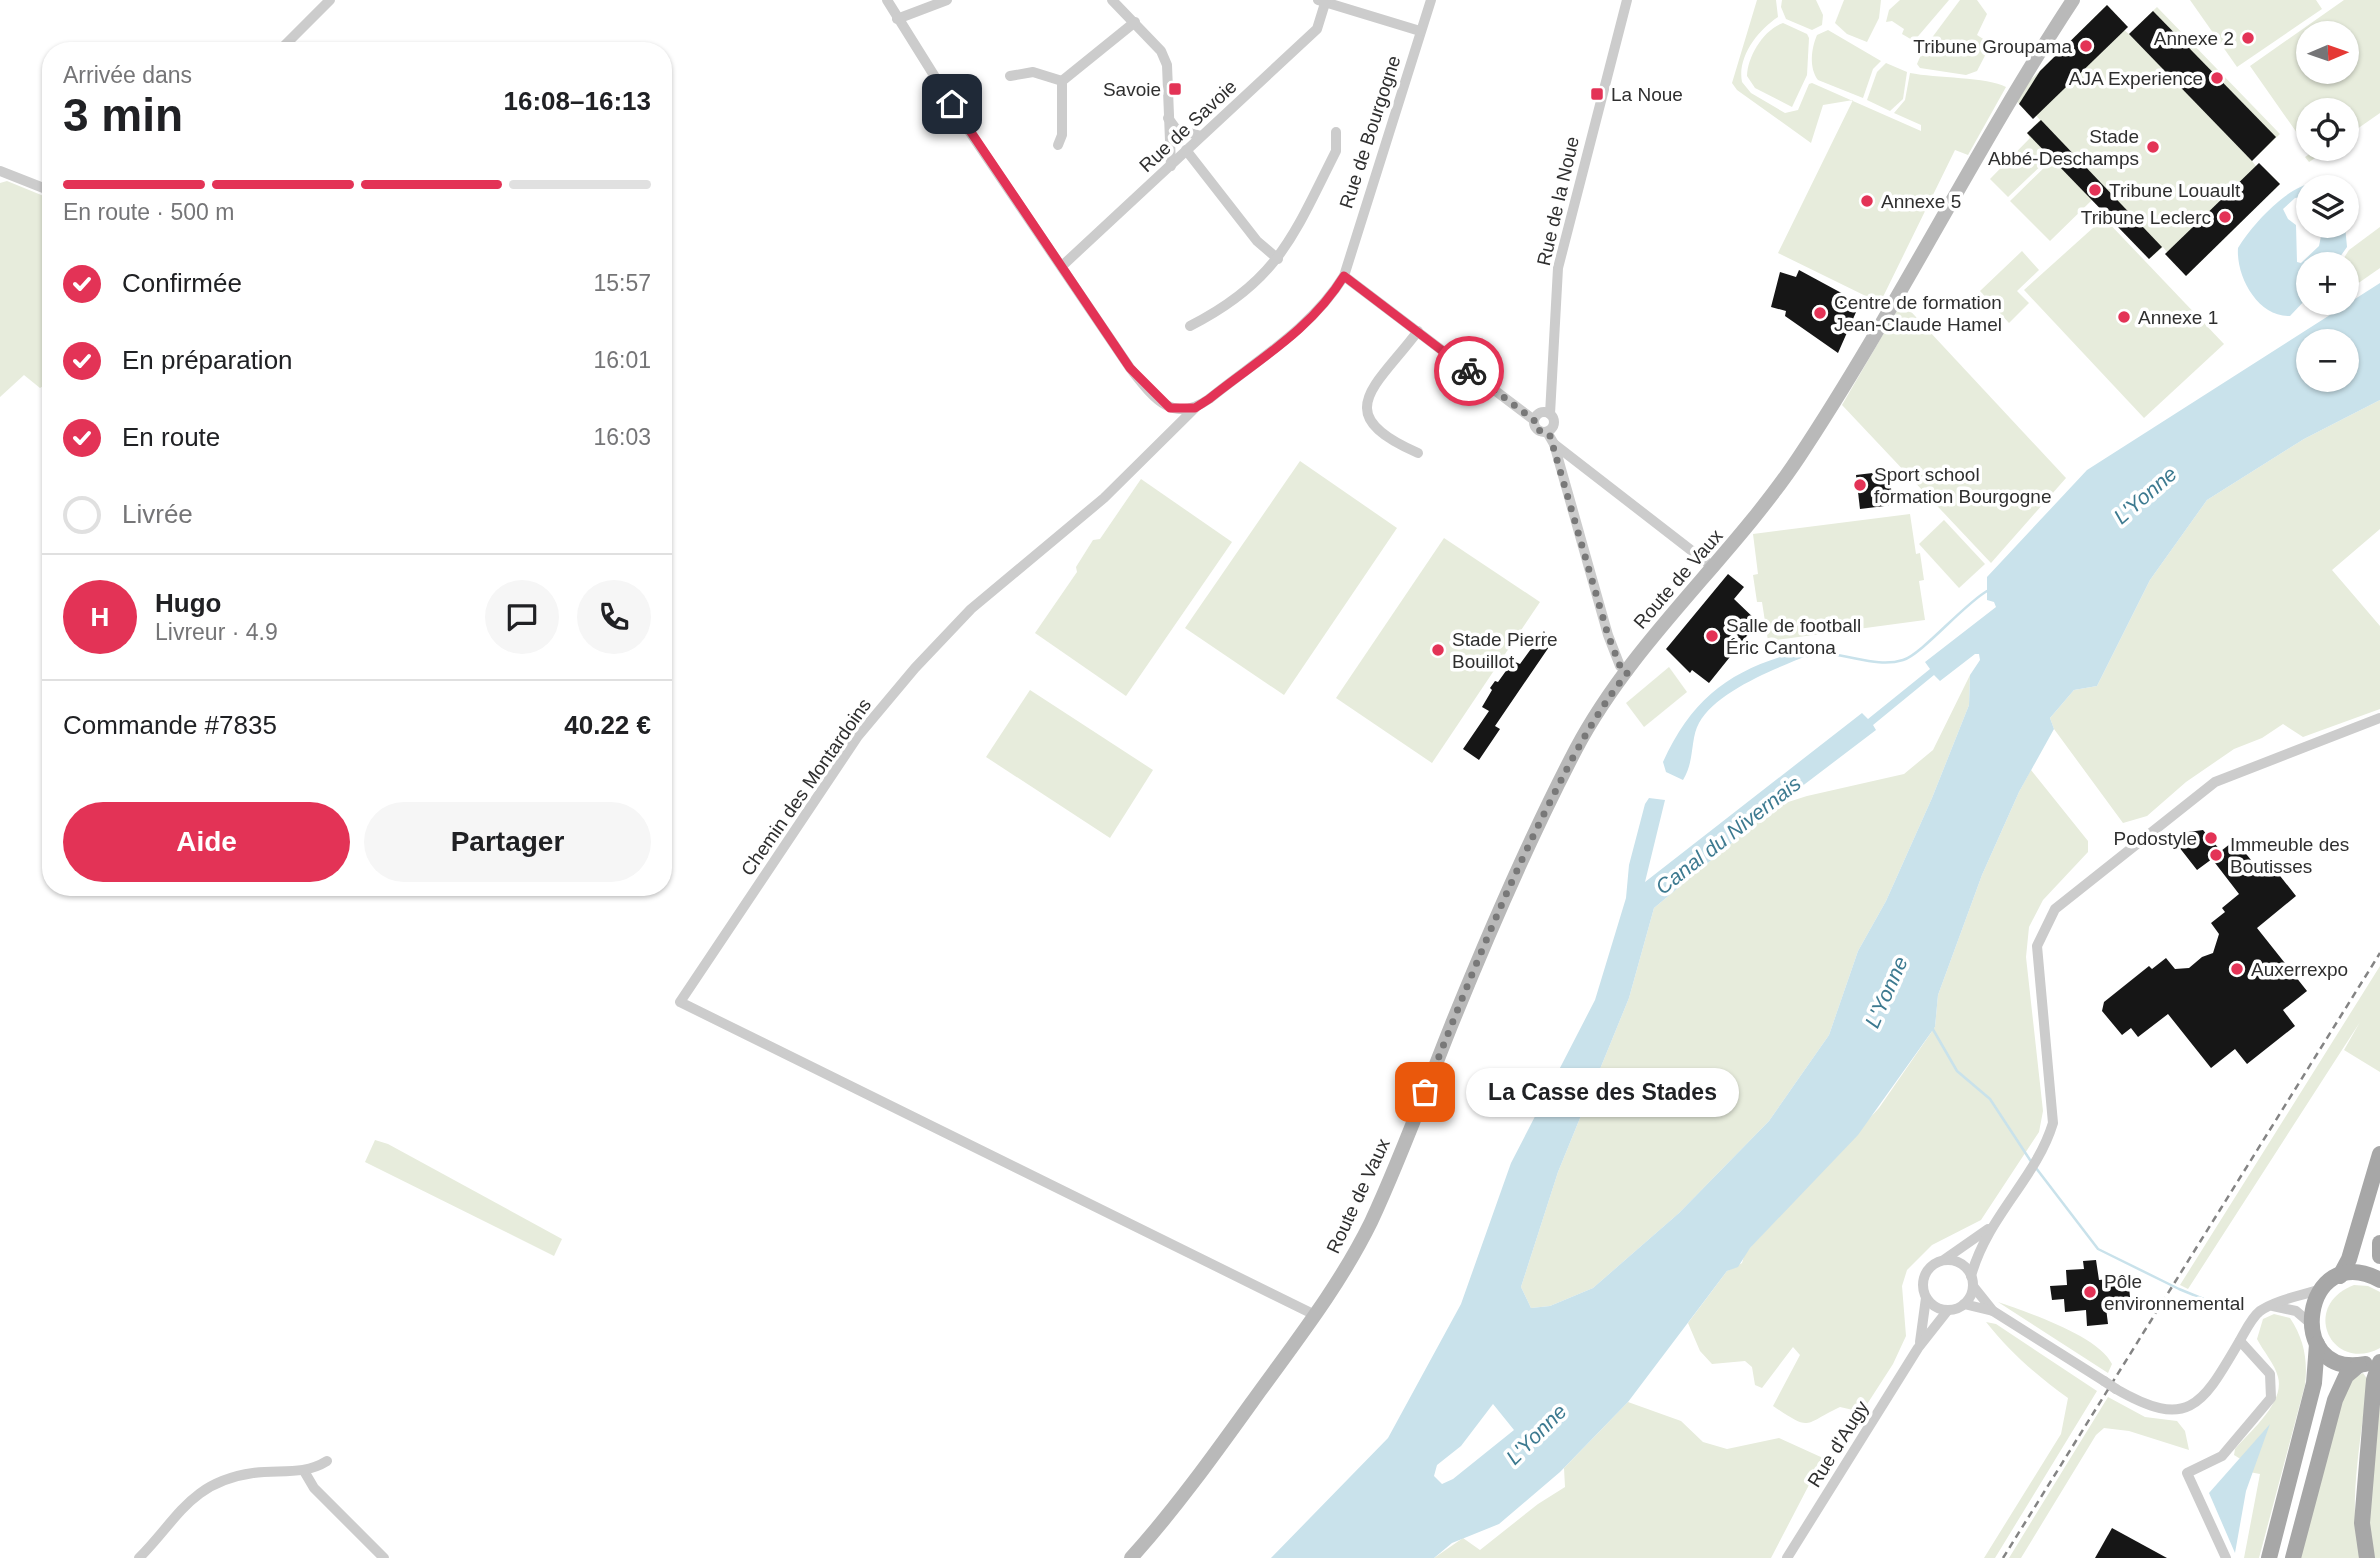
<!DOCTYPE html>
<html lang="fr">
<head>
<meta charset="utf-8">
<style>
  :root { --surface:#fff; --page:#f6f6f6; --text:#202124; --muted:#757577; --line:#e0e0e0; --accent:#e33356 }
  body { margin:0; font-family:Helvetica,sans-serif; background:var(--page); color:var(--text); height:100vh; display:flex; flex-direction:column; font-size:26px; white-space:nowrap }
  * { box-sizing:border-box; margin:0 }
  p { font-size:23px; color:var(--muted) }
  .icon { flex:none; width:38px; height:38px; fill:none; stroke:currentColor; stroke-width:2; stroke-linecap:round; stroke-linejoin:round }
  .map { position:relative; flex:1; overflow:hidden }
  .drawer { position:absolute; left:42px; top:42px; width:630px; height:854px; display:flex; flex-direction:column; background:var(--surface); border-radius:28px; box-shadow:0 2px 5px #0004 }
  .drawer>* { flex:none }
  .needle { width:46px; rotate:88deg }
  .fabs { position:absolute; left:2296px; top:21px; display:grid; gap:14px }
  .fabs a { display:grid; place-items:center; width:63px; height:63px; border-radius:50%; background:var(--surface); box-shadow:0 2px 5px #0004; font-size:35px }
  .pin { position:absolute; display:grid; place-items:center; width:60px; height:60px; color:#fff; margin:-30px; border-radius:14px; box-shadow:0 4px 10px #0006 }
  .courier { position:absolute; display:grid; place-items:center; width:70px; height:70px; margin:-35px; border:5px solid #e33356; border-radius:50%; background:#fff; color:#222; box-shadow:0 2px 9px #0007 }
  .bubble { position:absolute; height:49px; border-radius:24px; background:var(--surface); box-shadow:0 2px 5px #0004; font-size:23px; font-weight:700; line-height:49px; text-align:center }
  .headline em { font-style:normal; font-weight:700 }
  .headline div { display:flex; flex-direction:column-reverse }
  .headline { display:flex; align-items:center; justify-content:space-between; height:119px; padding:0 21px }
  h1 { font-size:46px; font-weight:700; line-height:52px }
  .bar { display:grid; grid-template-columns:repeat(4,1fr); gap:10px 7px; align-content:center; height:84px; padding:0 21px }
  .bar i { height:9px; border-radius:5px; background:var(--line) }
  .bar .current { background:var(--accent) }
  .bar p { grid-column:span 4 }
  .line { display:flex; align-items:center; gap:18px; padding:0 21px; border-top:2px solid var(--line) }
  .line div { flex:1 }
  .round { display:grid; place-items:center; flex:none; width:74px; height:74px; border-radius:37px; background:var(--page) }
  ol { padding:0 21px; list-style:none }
  li { display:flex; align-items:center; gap:21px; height:77px }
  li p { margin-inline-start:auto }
  li .icon { padding:7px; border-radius:50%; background:var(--accent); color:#fff; stroke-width:4 }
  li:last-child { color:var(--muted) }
  li i { width:38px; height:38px; border:4px solid var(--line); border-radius:50% }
  .action { display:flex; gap:14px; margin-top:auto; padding:14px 21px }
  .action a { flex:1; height:80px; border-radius:42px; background:var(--accent); color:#fff; font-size:28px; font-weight:700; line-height:80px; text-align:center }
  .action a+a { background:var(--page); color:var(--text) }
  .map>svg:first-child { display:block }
</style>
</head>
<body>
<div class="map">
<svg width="2380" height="1558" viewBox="0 0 2380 1558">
  <rect width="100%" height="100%" fill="#fff"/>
  <g fill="#e7ecdc" fill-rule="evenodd">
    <path d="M1757,0h19l2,17c-20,13 -41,40 -36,65l9,11 34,20 13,-3 11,-26 3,-1 109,48v-6l-27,-12 11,-13 5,-27c25,5 78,4 96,14l-38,68 -13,-5 -75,153 -102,-50 75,-153 -30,5 -12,38 -74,-53 -5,-7z"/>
    <polygon points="1782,0 1816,0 1823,15 1822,25 1812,30 1786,19 1781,7"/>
    <polygon points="1844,0 1881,0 1879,18 1867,42 1847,34 1835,23"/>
    <polygon points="1900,0 1949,0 1914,41 1902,34 1904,29 1892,21 1886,22 1889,10"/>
    <polygon points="1960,0 1977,0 1987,14 1977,35 1991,44 1977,71 1966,75 1920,68 1917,64 1923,50 1931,48 1928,43"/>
    <polygon points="2190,0 2316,0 2322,9 2237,67"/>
    <path d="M2344,0h36v113l-33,23v-26h-39v39h21l-20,13 -4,-5 6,-4 -61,-87zM2308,33h39v39h-39z"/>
    <polygon points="2107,5 2124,23 2124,30 2129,34 2157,7 2280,134 2252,161 2259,170 2263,167 2280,184 2186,276 2163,247 2149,259 2092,200 2050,241 2010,201 2052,160 2050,157 2008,197 1990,179 2030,138 2027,133 2040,120 2033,112 2029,115 2013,97"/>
    <path d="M1783,23l24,11 2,4 -2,37 -15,32 -37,-19 -8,-12c0,-19 17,-47 36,-53z"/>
    <path d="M1828,30l53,31 -8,8 -10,29 -45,-18c-9,-12 -7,-31 -1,-45z"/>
    <polygon points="1886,63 1907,72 1903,99 1890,111 1867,100 1877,72"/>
    <polygon points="7,181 51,199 51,381 40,388 24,375 0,397 0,183"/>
    <polygon points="2104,218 2224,344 2144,418 2024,290"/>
    <polygon points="2380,227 2380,268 2347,291 2347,264 2340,264 2349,250"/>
    <polygon points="2022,251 2039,270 2017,291 2029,303 2009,323 1980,291"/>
    <polygon points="1902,302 2066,478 1991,563 1842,405"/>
    <polygon points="2380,400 2380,529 2332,570 2380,626 2380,709 2303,737 2283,724 2262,738 2234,749 2186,782 2147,816 2123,823 2054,729 2050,718 2074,690 2097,686 2150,580 2207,500 2304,439"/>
    <polygon points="1300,461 1397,528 1284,695 1185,628"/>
    <polygon points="1141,479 1232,542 1126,696 1035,633 1077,572 1076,567 1093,540 1100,539"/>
    <polygon points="1910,514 1916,554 1920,553 1924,580 1919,581 1925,620 1768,641 1762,602 1757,602 1753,575 1758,574 1753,534"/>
    <polygon points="1944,520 1985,564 1959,588 1919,544"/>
    <polygon points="1444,538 1540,602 1432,763 1336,698"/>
    <polygon points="1669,667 1687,692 1644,727 1626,703"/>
    <polygon points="1970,675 1969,705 1932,798 1886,901 1858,951 1829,1035 1769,1121 1679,1213 1593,1288 1550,1306 1531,1308 1521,1287 1558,1172 1629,998 1654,908 1776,806 1807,796 1904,774 1933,750"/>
    <polygon points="1030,690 1153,770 1110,838 986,757"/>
    <path d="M2031,770l57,71v11l-45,48 -14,27 -3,30 17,154 -4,21 -58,88 -49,25 -25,25 -5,16 4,50 -13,28 -31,48 -22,-5c-38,18 -28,25 -67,-1l27,-51 -7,-8 -31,41 -7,-3 -3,-18 -7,-6 -33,3 -12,-13 -12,-28 39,-52 15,-8 3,-10 134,-145 56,-81 3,-32 44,-120 37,-83z"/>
    <polygon points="2380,966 2380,1072 2344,1050 2360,1022 2188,1289 2180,1285"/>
    <polygon points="375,1140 388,1144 562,1239 554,1256 365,1162"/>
    <path d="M2354,1285l14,1 12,6v56c-48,26 -81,-42 -26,-63z"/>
    <path d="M1998,1302c29,10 101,34 114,62l-4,9z"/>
    <path d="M2274,1314l16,4c14,21 18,42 15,67l-46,173h-15l16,-84 -16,-3 3,-8 -13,-8 1,-6c15,-18 50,-46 43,-72 -3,-13 -15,-26 -21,-38l6,-20z"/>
    <path d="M1986,1322l10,2 101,67 -102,167h-11l77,-124 7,-36c-31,-22 -58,-46 -82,-76z"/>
    <path d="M2363,1373l5,7c-5,47 -23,135 -6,178h-63l44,-163 7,-15z"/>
    <polygon points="2380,1378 2380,1558 2375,1558 2366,1522"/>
    <polygon points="2108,1397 2145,1417 2177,1421 2185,1431 2189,1450 2129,1431 2104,1428 2096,1435 2021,1558 2009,1558"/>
    <polygon points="1628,1402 1681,1421 1703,1442 1727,1449 1779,1438 1823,1458 1771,1558 1434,1558 1463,1538 1480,1550 1538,1504 1565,1487 1564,1468"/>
  </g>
  <g fill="#c9e2eb" fill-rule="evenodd">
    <path d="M2314,183l10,4h-16v9l-13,2 -12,11 5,10 8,6 1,37 4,1 18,-17 4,-20h22l2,21 -12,17h-27v33l-18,19c-32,1 -54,-39 -52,-68 13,-22 50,-63 76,-65z"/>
    <path d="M2380,283v117l-76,39 -97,61 -57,80 -53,106 -23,4 -24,28 4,11 -35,63 -37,83 -44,120 -3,32 -77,108 -108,113 -12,19 -11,4 -99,131 -68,70 -61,52 -47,19 -18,15h-163l117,-120 73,-134 50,-141 84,-163 31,-102 3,-33 16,-61 4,-6 16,2 -20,82 217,-169 6,6 62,-50 -5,-7 71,-55 -2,-5 -7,-2v-23l100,-107zM2347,341v39h-39v-39zM1975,654h4l1,6 -10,15 -1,30 -37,93 -46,103 -28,50 -29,84 -60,86 -90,92 -86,75 -43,18 -19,2 -10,-21 37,-115 71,-174 25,-90 122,-102 100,-76 -3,-5 61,-50 6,6zM1493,1404l21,26 -61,49 -11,5 -8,-8 3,-11 24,-19z"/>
    <path d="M1813,648l-4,7c-32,13 -93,36 -110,68 -9,16 -4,38 -16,57l-17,-8 -3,-10c32,-71 76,-97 150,-114z"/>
    <polygon points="2270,1424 2246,1491 2235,1553 2209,1493"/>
  </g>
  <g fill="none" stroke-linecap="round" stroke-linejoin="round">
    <g stroke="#c9e2eb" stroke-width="2.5">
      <path d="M1807,656c31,-9 65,14 96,4 18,-5 60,-55 84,-69"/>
      <polyline points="1931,1026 1957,1071 1990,1099 2032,1163"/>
      <polyline points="2036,1168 2098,1249 2179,1289 2228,1309"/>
    </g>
  </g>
  <g fill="#161616">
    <polygon points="2107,5 2128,27 2033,119 2019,104 2040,71"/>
    <polygon points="2153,11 2276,137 2252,161 2129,34"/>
    <polygon points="2041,120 2162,247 2149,259 2027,133"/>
    <polygon points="2259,163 2280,184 2186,276 2165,254"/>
    <polygon points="1799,270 1860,303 1838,353 1785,316 1786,311 1771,307 1780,272 1796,277"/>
    <polygon points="1889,471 1893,505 1860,509 1856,475"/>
    <polygon points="1728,574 1744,587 1734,599 1758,622 1709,683 1692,670 1690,673 1666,649"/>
    <polygon points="1544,631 1551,644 1495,726 1500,729 1479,760 1463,749 1489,711 1482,707 1492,690 1490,688 1495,681 1498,682 1513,661 1520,664"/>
    <polygon points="2203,830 2221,851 2235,840 2263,875 2268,871 2277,872 2296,896 2257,928 2307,991 2283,1010 2295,1026 2247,1064 2235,1049 2211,1068 2168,1014 2138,1037 2131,1028 2122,1035 2102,1011 2104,1002 2149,966 2152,969 2166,958 2175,969 2189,968 2202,957 2213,953 2219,934 2211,923 2225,912 2222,908 2239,894 2212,859 2197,870 2179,847 2188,832"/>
    <polygon points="2096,1260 2099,1280 2128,1277 2130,1297 2105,1300 2108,1324 2087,1326 2086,1310 2065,1312 2064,1299 2052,1300 2050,1286 2067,1285 2066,1270 2084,1269 2083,1261"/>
    <polygon points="2112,1528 2167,1558 2095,1558"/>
  </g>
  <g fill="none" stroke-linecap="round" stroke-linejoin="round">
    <g stroke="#ccc" stroke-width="10">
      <path d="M887,0l78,125 165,243c23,29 42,57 79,31 48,-39 102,-70 135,-123l87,-276"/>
      <polyline points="1112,0 1161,51 1167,65 1171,166"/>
      <polyline points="1318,0 1420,31"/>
      <polyline points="897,19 947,0"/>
      <polyline points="279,51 330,0"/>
      <polyline points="1010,76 1033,72 1062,81"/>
      <polyline points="1168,118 1176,129 1201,136"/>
      <polyline points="1058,145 1062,135 1062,81 1135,22"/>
      <polyline points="1186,150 1257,241 1278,259"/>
      <polyline points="0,171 51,191"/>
      <polyline points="1062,266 1317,29 1326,0"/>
      <polyline points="1344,276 1534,420"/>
      <path d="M1190,326c89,-45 104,-92 146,-175v-19"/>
      <polyline points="1195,408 1104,498 971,609 915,668 858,736 680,1002 1315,1315"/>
      <circle cx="1544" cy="422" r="10"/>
      <polyline points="1550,414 1558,268 1627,0"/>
      <polyline points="1547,432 1554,444 1608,635 1620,666 1628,672"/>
      <polyline points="1554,444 1714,568"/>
      <path d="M1418,453c-90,-39 -42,-66 0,-122"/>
      <polyline points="1945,1259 1988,1229"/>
      <circle cx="1948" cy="1285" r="25"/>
      <path d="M1971,1276c17,-61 65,-97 82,-153l-16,-177 18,-37 160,-127 165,-64"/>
      <polyline points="1973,1286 1993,1311 2104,1381"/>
      <polyline points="1964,1304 1993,1311"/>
      <polyline points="2273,1306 2296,1311 2310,1323"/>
      <polyline points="1920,1342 1926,1298"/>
      <path d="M2116,1389c73,42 86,16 123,-47 6,-10 12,-24 21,-31 18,-12 41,-15 61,-22"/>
      <polyline points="304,1471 314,1488 384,1558"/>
      <path d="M139,1558c39,-39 51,-76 114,-85 26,-4 50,3 74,-12"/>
      <polyline points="1787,1558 1918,1348 1948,1310"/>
      <polyline points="2226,1558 2187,1473 2222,1456 2271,1398 2270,1374 2240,1341"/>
    </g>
    <path stroke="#b9b9b9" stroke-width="14" d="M1131,1558c47,-52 88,-110 129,-167 40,-55 81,-108 111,-169 30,-64 54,-131 80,-196 38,-94 78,-187 125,-277 57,-108 155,-190 223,-292 98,-148 176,-308 274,-457"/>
    <g stroke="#a7a7a7" stroke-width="16">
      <polyline points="2380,1243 2380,1256"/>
      <polyline points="2340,1276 2349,1259 2380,1154"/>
      <path d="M2365,1364c-82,16 -63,-126 15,-84"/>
      <polyline points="2269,1558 2314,1383 2317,1344"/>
      <polyline points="2293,1558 2335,1400 2346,1376 2359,1365"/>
      <polyline points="2367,1558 2362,1523 2374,1380 2380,1362"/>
    </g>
    <polyline stroke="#848484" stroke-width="2.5" stroke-dasharray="7 5" stroke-linecap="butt" points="2003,1558 2380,953"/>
    <polyline stroke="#ccc" stroke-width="10" points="2104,1381 2116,1389"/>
  </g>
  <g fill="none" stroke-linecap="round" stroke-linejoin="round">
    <path stroke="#787878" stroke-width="7" stroke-dasharray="0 12.6" d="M1425,1092c37,-94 74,-188 119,-278 25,-50 49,-98 84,-142l-8,-6 -12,-31 -58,-199 -3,-4 -10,-2 -3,-10 -65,-49"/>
    <path stroke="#e33356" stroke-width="9" d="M952,104l178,264 40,40h25l14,-9c50,-40 101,-68 135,-123l125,95"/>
  </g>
  <g fill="#e33356" stroke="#fff" stroke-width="2.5">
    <circle cx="2248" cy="38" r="7"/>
    <circle cx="2086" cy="46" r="7"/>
    <circle cx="2217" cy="78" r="7"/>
    <rect x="1168" y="82" width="14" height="14" rx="3.5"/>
    <rect x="1590" y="87" width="14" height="14" rx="3.5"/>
    <circle cx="2153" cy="147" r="7"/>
    <circle cx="2095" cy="190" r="7"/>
    <circle cx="1867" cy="201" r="7"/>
    <circle cx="2225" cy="217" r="7"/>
    <circle cx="1820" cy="313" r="7"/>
    <circle cx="2124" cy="317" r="7"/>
    <circle cx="1860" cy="485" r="7"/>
    <circle cx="1712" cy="636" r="7"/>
    <circle cx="1438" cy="650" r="7"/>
    <circle cx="2211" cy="838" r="7"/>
    <circle cx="2216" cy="855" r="7"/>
    <circle cx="2237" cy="969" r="7"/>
    <circle cx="2090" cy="1292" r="7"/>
  </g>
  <g text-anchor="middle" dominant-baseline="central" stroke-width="7" stroke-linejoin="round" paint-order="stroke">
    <g font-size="19" fill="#2f2f2f" stroke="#fff" text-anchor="start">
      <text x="2234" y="38" text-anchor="end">Annexe 2</text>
      <text x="2072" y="46" text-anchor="end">Tribune Groupama</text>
      <text x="2203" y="78" text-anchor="end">AJA Experience</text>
      <text x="1161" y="89" text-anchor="end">Savoie</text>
      <text x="1611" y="94">La Noue</text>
      <text x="2139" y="136" text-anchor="end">Stade<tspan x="2139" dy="22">Abbé-Deschamps</tspan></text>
      <text x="2109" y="190">Tribune Louault</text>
      <text x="1881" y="201">Annexe 5</text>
      <text x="2211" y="217" text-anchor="end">Tribune Leclerc</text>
      <text x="1834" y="302">Centre de formation<tspan x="1834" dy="22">Jean-Claude Hamel</tspan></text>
      <text x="2138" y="317">Annexe 1</text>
      <text x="1874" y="474">Sport school<tspan x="1874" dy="22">formation Bourgogne</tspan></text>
      <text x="1726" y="625">Salle de football<tspan x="1726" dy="22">Éric Cantona</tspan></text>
      <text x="1452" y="639">Stade Pierre<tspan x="1452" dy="22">Bouillot</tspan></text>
      <text x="2197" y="838" text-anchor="end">Podostyle</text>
      <text x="2230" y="844">Immeuble des<tspan x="2230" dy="22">Boutisses</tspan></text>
      <text x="2251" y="969">Auxerrexpo</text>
      <text x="2104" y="1281">Pôle<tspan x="2104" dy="22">environnemental</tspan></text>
    </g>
    <g font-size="19" fill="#2f2f2f" stroke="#fff">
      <text transform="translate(1188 126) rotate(-43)">Rue de Savoie</text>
      <text transform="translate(1370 132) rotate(-72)">Rue de Bourgogne</text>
      <text transform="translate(1558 201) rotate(-77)">Rue de la Noue</text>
      <text transform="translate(1678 579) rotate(-49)">Route de Vaux</text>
      <text transform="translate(806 787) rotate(-55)">Chemin des Montardoins</text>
      <text transform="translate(1358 1196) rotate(-65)">Route de Vaux</text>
      <text transform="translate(1838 1444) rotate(-58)">Rue d'Augy</text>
    </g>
    <g font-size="21" font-style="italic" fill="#3d7a90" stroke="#fff">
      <text transform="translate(2145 495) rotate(-41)">L'Yonne</text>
      <text transform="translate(1728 835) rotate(-38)">Canal du Nivernais</text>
      <text transform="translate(1886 992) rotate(-66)">L'Yonne</text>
      <text transform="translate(1536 1434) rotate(-45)">L'Yonne</text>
    </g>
  </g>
</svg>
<div class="fabs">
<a><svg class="needle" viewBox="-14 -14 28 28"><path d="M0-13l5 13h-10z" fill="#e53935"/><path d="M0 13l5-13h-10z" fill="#757577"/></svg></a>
<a><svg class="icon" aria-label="locate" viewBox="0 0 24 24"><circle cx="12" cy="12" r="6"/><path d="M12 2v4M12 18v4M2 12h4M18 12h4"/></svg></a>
<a><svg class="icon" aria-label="layers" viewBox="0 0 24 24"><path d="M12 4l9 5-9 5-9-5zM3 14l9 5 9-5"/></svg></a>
<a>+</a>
<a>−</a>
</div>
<div class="pin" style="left:1425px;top:1092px;background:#ea580c"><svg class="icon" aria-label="bag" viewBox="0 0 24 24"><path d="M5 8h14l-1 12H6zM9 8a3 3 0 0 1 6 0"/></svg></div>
<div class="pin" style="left:952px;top:104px;background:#1f2937"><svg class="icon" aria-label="home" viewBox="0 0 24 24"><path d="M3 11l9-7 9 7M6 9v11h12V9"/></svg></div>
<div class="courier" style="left:1469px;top:371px"><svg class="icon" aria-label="bike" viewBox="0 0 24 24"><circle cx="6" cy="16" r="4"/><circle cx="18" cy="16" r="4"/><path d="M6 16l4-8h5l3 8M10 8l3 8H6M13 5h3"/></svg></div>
<div class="bubble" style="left:1466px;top:1068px;width:273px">La Casse des Stades</div>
<section class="drawer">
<div class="headline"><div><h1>3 min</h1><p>Arrivée dans</p></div><em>16:08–16:13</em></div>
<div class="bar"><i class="current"></i><i class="current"></i><i class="current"></i><i></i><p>En route · 500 m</p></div>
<ol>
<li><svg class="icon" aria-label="check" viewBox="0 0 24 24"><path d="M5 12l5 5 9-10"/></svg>Confirmée<p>15:57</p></li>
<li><svg class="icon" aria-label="check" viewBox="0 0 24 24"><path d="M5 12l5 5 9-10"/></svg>En préparation<p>16:01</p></li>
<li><svg class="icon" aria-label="check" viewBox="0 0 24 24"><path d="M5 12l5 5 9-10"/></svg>En route<p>16:03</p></li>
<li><i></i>Livrée</li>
</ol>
<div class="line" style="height:126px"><b class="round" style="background:var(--accent);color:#fff">H</b><div><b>Hugo</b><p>Livreur · 4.9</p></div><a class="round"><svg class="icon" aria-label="chat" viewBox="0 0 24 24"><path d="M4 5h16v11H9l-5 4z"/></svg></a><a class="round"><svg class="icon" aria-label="phone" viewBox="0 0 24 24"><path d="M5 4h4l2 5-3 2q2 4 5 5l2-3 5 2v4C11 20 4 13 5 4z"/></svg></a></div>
<div class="line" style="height:91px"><div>Commande #7835</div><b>40.22 €</b></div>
<div class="action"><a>Aide</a><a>Partager</a></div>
</section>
</div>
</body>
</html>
